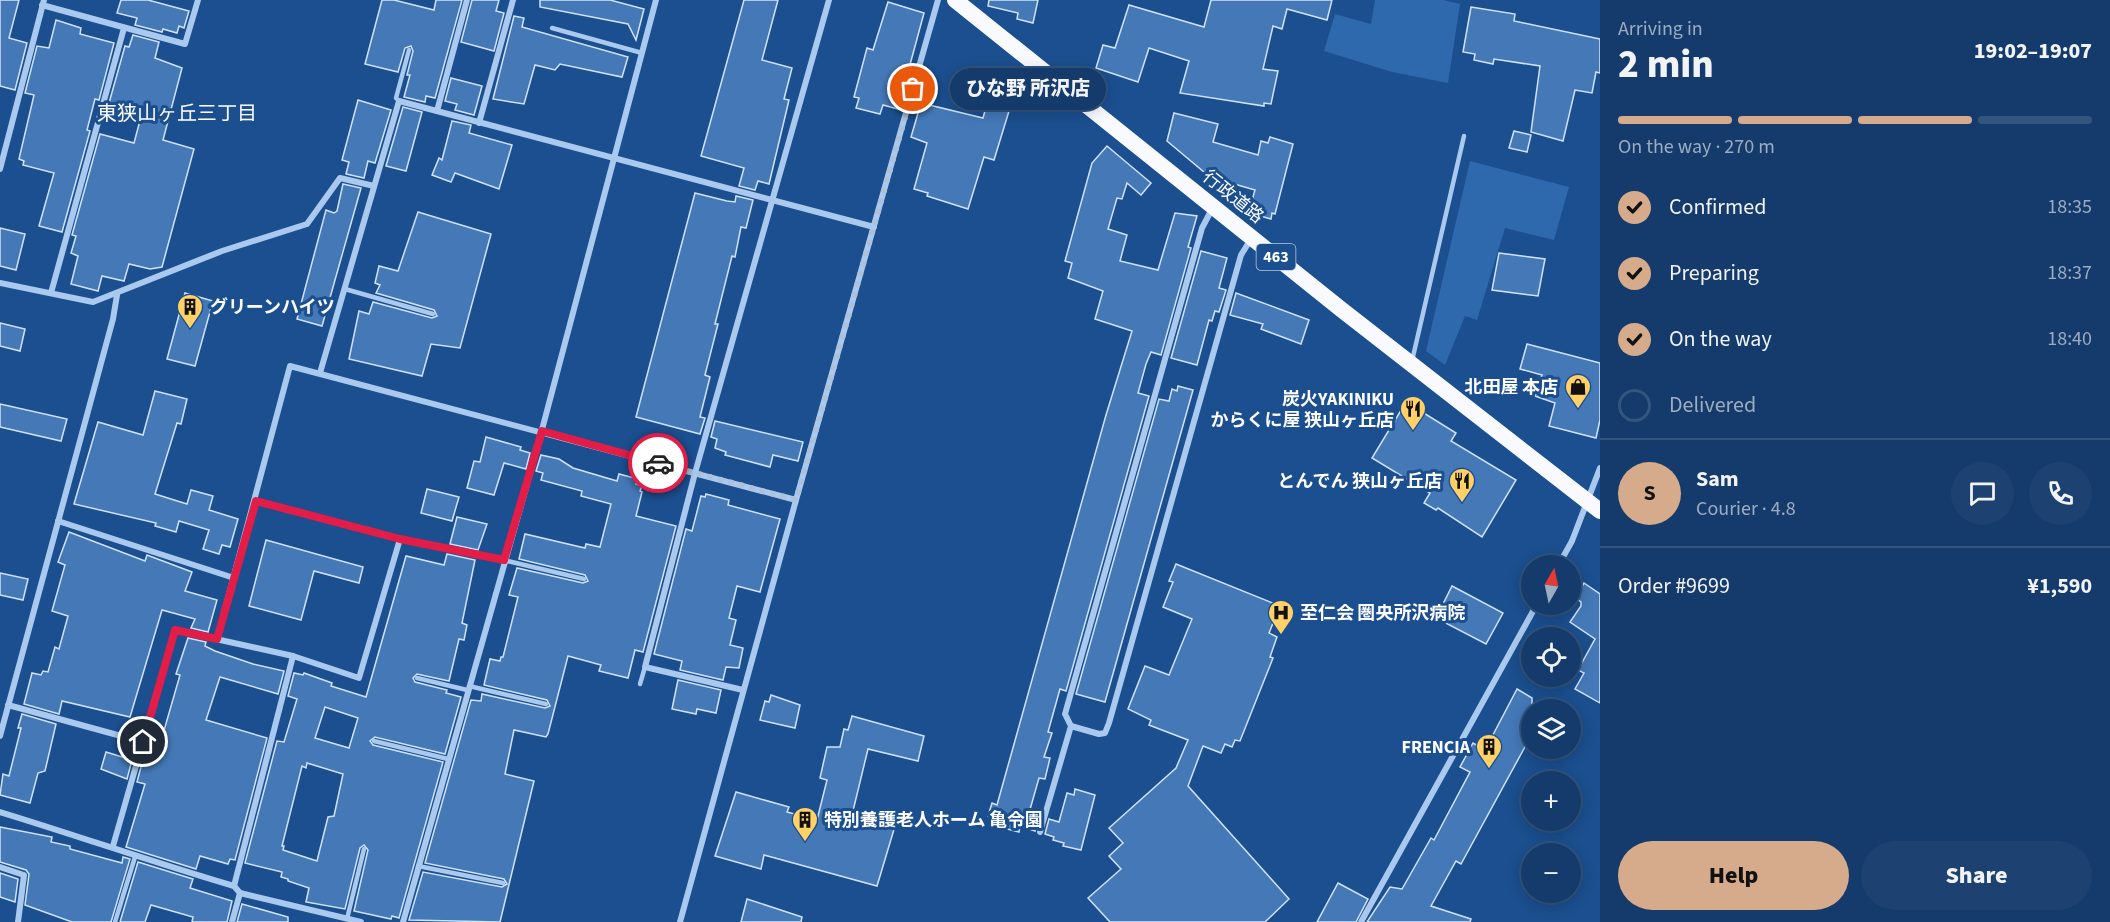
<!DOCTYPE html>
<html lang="en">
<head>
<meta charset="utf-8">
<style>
  :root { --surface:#143b6b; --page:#1d4271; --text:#f1f3f6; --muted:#9dadc1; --line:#33557e; --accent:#d6ab8b }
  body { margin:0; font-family:"Source Sans 3","Noto Sans JP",sans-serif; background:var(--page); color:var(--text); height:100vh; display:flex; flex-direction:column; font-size:22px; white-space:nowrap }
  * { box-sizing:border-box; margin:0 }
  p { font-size:20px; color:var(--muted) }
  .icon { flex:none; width:33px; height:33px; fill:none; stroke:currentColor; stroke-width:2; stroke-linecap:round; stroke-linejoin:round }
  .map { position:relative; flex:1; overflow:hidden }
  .sheet { display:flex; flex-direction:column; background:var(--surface); width:510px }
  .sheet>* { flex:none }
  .needle { width:39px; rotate:9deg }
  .tools { position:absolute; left:1521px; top:555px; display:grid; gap:12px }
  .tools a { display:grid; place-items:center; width:60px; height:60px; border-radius:50%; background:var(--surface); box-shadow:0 3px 15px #0003,0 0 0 2px var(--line); font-size:30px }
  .pin { position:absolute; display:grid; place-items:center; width:51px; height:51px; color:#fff; margin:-26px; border:3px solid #fff; border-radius:50%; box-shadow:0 2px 6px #0007 }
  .courier { position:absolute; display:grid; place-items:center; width:60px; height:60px; margin:-30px; border:4px solid #e11d48; border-radius:50%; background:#fff; color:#222; box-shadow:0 2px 8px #0007 }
  .bubble { position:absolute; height:42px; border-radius:21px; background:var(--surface); box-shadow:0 3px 15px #0003,0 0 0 2px var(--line); font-size:20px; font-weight:800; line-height:42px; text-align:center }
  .overview em { font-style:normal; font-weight:800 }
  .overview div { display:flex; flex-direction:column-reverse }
  .overview { display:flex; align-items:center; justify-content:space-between; height:102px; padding:0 18px }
  h1 { font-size:39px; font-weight:800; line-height:45px }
  .bar { display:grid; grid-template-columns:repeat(4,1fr); gap:9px 6px; align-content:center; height:72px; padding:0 18px }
  .bar i { height:8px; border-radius:4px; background:var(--line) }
  .bar .current { background:var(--accent) }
  .bar p { grid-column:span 4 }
  .line { display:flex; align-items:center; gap:15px; padding:0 18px; border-top:2px solid var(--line) }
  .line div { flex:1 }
  .round { display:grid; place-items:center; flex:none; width:63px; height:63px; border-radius:32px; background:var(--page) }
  ol { padding:0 18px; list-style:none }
  li { display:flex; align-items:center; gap:18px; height:66px }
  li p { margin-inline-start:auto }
  li .icon { padding:6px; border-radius:50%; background:var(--accent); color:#111; stroke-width:4 }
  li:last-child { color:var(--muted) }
  li i { width:33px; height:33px; border:3px solid var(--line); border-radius:50% }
  .primary-button { display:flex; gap:12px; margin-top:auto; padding:12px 18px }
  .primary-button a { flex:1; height:69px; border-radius:36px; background:var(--accent); color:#111; font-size:24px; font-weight:800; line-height:69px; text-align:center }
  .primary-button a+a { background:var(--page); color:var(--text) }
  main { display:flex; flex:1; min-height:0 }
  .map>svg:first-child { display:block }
</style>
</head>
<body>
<main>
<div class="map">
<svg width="1600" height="922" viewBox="0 0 1600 922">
  <rect width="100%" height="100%" fill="#1b4f8f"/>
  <g fill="#2e69ad">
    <polygon points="1375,0 1443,0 1460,4 1448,83 1392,72 1324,51 1335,14 1371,24"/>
    <polygon points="1470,161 1569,187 1554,240 1505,228 1477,320 1465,316 1445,365 1426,351"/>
  </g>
  <g fill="#4478b7" stroke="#cfe3fa" stroke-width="1.5" fill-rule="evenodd">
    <polygon points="0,0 19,0 9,38 27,43 15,90 0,86"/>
    <polygon points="121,0 148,0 189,11 184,28 179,26 177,33 163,29 162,32 135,25 137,18 117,13"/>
    <polygon points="382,0 394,0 434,10 436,0 462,0 435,98 426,96 425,102 404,97 410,75 407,75 413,51 411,46 405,48 398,72 365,64"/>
    <polygon points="472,0 499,0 496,11 504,13 494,51 461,42"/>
    <polygon points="540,0 610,0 644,9 636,40 628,24 540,7"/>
    <polygon points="744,0 778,0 762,60 792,68 784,99 789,100 769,184 758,181 755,190 739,186 744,168 701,156"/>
    <polygon points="989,0 1038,0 1033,23 1017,19 1018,13 988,6"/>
    <polygon points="1211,0 1332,0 1327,20 1287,9 1282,29 1273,26 1263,69 1278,71 1271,104 1264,103 1264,106 1180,93 1189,61 1149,48 1138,82 1096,68 1103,45 1115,48 1129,5 1204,27"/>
    <polygon points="888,2 924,13 898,109 883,105 880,114 856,108 859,98 854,97 867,48 873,50"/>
    <polygon points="1471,7 1515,14 1514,21 1600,39 1600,73 1596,72 1592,93 1575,90 1563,141 1531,132 1540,66 1494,59 1493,64 1474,60 1475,54 1463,52"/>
    <polygon points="514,16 524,18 522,27 628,57 622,77 560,64 555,70 535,65 524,104 493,99"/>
    <polygon points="56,20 81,28 80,34 114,43 99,100 95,99 87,130 90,131 62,232 39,226 54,173 23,165 24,161 19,159 34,95 25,93 37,46 49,48"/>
    <polygon points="133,35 159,42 155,58 182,68 163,140 194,149 162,267 150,269 129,264 124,281 102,276 98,291 71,284 78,256 71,253 76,236 72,235 100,134 134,143 142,113 109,103 125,46 129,47"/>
    <polygon points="451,78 482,86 474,115 455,110 457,104 445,101"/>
    <polygon points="994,92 1013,98 994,160 984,157 968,209 927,196 928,193 914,189 927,143 911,137 921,103 983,118 988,100 992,101"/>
    <polygon points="358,100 391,110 375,163 368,161 364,178 346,174 349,162 342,160"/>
    <polygon points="403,107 422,112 406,171 386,166"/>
    <polygon points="1174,113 1218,124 1213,142 1258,155 1261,141 1268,143 1270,137 1293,144 1275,214 1272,213 1271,219 1253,214 1254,208 1250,207 1255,190 1210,177 1167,141"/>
    <polygon points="452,121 471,125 469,133 512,145 499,189 455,173 451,182 432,175 439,158 442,160"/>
    <polygon points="1514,131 1531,135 1527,152 1509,148"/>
    <polygon points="1107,146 1151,183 1141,195 1127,183 1122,199 1117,198 1108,229 1127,235 1120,261 1158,270 1175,213 1197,216 1188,247 1191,248 1161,355 1151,352 1146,364 1138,393 1149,396 1066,691 1060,689 1048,732 1052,733 1044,757 1050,758 1045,779 1039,778 1029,813 1039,816 1035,831 1020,826 1019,832 991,825 993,818 988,816 992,803 997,805 1106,415 1132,331 1095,319 1103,291 1068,278 1072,263 1065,261 1092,163"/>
    <polygon points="343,184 361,188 322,326 297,319 326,210 334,213 337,211"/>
    <polygon points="695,193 727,201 735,202 736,196 753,200 746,228 741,227 735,257 732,256 715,324 718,324 705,375 710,377 700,417 705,418 700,434 636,417"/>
    <polygon points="418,212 491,234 460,348 431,344 422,376 349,359 359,311 369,314 373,302 432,318 437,316 434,310 376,293 380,285 375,283 379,266 398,271"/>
    <polygon points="0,228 25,234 16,270 0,266"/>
    <polygon points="1201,251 1227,258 1219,288 1226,290 1219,312 1215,311 1212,321 1209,320 1197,365 1171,358"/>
    <polygon points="1499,253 1545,259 1538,296 1492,290"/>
    <polygon points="185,293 213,301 195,366 167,359"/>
    <polygon points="1236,293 1309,320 1301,344 1261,329 1263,324 1230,315"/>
    <polygon points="0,323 25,329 20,351 0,346"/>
    <polygon points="1527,344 1600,363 1600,420 1596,438 1549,426 1555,403 1535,396 1542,375 1520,369"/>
    <polygon points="1178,386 1193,390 1105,702 1076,694 1159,399 1169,401 1172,389 1177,391"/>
    <polygon points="155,391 187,399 181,424 177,423 155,494 187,504 191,490 213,496 209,510 238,519 230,547 222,545 219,554 203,549 209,530 179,521 176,532 155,526 156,523 74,504 98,422 143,435"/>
    <polygon points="1406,402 1456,433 1451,441 1516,480 1482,537 1438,508 1436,510 1424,503 1430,493 1372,458"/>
    <polygon points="0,404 67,419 61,441 0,427"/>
    <polygon points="715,421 803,442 798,461 773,455 770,467 725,455 726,452 715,448 717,439 711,437"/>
    <polygon points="486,437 521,447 520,450 530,453 526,469 504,463 494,495 467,488 474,461 480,462"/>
    <polygon points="541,455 559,459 573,468 617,481 619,474 638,479 636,484 642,486 640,491 642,492 636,516 676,526 643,652 635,650 628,678 599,671 601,665 568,656 548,734 546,737 514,730 505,774 534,781 500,922 409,920 423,872 502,887 507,884 504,879 425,863 471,700 481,701 482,694 545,708 550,706 547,700 484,685 490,659 500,661 501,657 503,657 518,597 509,595 517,568 583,583 588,581 585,575 519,559 525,534 585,548 586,544 600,547 611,504 581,496 582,491 541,480 543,473 536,471"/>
    <polygon points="427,489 459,497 452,521 421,513"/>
    <polygon points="706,494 729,500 728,505 780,519 760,592 737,586 729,618 736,620 730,645 743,648 739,668 726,667 723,680 680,670 682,661 654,654 686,529 692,531 701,496 705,497"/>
    <polygon points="457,517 487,524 478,550 450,544"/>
    <polygon points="69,532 145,561 147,555 192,572 185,591 217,600 208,632 191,628 195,619 162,610 130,717 62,701 59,714 24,704 32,673 41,675 43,671 48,672 55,647 59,649 68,616 52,611 65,565 58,562"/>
    <polygon points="266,540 363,567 359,583 314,571 301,620 249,606"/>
    <path d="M447,554l28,6 -13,63 5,2 -3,15 -5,-1 -10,42 -32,-7 -4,4 2,4 32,8 -1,3 15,4 -16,57 -70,-17 -5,4 3,4 70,17 -44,156 -7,-2 -1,3 -37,-8 14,-61 -4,-5 -4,3 -15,61 -39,-7 3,-14 -21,-7v-2l-7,-2 1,-5 -37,-9 32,-122 7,1 13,-43 -9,-3 6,-23 9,2 1,-2 28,10 -1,3 35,11 40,-141 38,9zM325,707l33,11 -9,30 -34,-10zM307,763l36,11 -9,42 -6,1 -11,44 -34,-11 1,-4h-2l20,-80 4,2z"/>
    <polygon points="1176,564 1280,606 1269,633 1277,637 1270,657 1273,658 1240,741 1235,740 1232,747 1225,744 1221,753 1203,746 1188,786 1289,899 1265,922 1110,922 1088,898 1121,869 1109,856 1123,843 1109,828 1176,768 1188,740 1149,725 1151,720 1128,709 1145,666 1169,675 1192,619 1163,607 1173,582 1169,581"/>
    <polygon points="0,573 28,579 23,600 0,595"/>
    <polygon points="1584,583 1600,594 1600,703 1575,689 1584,673 1578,670 1595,639 1570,622 1581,606 1581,602 1575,598"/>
    <polygon points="1452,586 1503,613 1486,644 1436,618"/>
    <polygon points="188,638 206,642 205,646 215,651 253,664 284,671 278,694 220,677 206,720 267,738 235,860 230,859 228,864 200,856 196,869 126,847 145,784 137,782 142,763 146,757 150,758 158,732 163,734 180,675 176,674"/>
    <polygon points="678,680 721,690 716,713 697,709 696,714 672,709"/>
    <polygon points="1517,689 1532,698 1532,734 1461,864 1456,861 1431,906 1471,919 1470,922 1367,922 1390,887 1402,889 1431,838 1434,840 1470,772 1460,767 1473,743 1485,750"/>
    <polygon points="771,695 800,705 795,728 760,720 765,701 769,702"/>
    <polygon points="22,714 56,724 45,771 38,773 30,803 0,795 3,774 9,776 21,728 18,728"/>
    <polygon points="852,716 924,736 918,761 868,749 852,815 895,826 877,886 764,855 761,869 715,856 736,792 789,807 787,812 817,820 827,780 820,778 827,747 840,747 844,729 848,730"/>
    <polygon points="106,752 132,760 127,779 101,769"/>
    <polygon points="1075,789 1095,795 1081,850 1063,846 1064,843 1053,840 1054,837 1045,834 1049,819 1059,822 1067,793 1074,795"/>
    <polygon points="0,827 52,837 51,842 70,846 70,849 122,863 123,857 130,859 111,922 72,922 25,905 29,874 26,870 0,862"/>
    <polygon points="138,862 193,879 190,888 232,901 227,922 192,922 193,917 151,905 145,922 120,922"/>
    <polygon points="0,873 18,879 15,902 0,897"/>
    <polygon points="1338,883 1368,899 1356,922 1317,922"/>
    <polygon points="747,899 802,917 801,922 741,922"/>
    <polygon points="242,904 288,917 288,922 237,922"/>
  </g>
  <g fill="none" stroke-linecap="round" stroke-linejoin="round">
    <g stroke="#a9c9ee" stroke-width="4.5">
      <polyline points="552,28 642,53"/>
      <polyline points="399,101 396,98 409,50"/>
      <polyline points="345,289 433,314"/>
      <polyline points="1412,361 1464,136"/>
      <polyline points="503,560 584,579"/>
      <polyline points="417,678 467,690"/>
      <polyline points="640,684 645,667"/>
      <polyline points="469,686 546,704"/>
      <polyline points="374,741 448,759"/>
      <polyline points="418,866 503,883"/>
      <polyline points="347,919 364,849"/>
      <polyline points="115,922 135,857"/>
    </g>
    <g stroke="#a9c9ee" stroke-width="6">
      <polyline points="42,5 185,44 198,0"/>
      <polyline points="437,111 467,0"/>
      <polyline points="479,123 513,0"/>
      <polyline points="0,169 44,0"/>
      <polyline points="0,283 93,302 222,251 307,224 340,178 374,186"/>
      <polyline points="51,293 124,28"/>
      <polyline points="320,373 399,101 874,227"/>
      <polyline points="256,501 400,539 503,560"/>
      <polyline points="58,521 234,578"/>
      <polyline points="1558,566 1572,541 1600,468"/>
      <polyline points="217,639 290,366 796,500"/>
      <polyline points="743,690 645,667 695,473 829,0"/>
      <polyline points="8,705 143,742"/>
      <polyline points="1071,726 1099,734 1105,733 1109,723 1241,255 1251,239"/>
      <polyline points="0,736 113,319 117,295"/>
      <path d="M0,812c79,24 155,51 234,74l6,7 121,29"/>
      <polyline points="1040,832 1071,726 1065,714 1202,228 1212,209"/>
      <polyline points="113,846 175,630 293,656 359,678 400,539"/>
      <polyline points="0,867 24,875 18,922"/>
      <polyline points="234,886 293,656"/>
      <polyline points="232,922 240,893"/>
      <polyline points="403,922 535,456 656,0"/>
      <polyline points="680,922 796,500 938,0"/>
      <polyline points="1361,922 1537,604"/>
    </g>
    <polyline stroke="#f8faff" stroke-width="16" points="955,0 1342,310 1600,511"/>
  </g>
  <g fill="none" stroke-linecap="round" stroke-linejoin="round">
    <polyline stroke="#afc1d8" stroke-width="6" stroke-dasharray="0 10.8" points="658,463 796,500 913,89"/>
    <polyline stroke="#e11d48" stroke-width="8" points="143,742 175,630 217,639 256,501 400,539 504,560 542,431 658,463"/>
  </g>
  <defs>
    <symbol id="building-pin" viewBox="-11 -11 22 30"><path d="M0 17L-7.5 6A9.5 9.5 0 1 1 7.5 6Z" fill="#ffd166" stroke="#1b4f8f"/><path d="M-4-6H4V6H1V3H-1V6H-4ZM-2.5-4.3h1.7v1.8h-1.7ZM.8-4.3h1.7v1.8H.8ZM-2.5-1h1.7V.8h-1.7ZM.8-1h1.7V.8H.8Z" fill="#111"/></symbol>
    <symbol id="shop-pin" viewBox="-11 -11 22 30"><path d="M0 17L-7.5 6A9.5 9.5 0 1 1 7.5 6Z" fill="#ffd166" stroke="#1b4f8f"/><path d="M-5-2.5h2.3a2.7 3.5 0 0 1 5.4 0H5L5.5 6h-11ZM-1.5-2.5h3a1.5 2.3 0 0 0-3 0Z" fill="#111"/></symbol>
    <symbol id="restaurant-pin" viewBox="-11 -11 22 30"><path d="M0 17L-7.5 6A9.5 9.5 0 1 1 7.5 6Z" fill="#ffd166" stroke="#1b4f8f"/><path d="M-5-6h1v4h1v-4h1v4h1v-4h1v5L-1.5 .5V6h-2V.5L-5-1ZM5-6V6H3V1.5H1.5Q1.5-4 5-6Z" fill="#111"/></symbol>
    <symbol id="hospital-pin" viewBox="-11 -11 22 30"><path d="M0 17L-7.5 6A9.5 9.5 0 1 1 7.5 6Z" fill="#ffd166" stroke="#1b4f8f"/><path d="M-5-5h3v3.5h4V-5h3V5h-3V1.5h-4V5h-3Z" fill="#111"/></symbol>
  </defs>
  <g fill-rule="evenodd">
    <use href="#building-pin" x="175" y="292" width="30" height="40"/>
    <use href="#shop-pin" x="1563" y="372" width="30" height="40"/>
    <use href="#restaurant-pin" x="1398" y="394" width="30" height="40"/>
    <use href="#restaurant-pin" x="1447" y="466" width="30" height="40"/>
    <use href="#hospital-pin" x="1266" y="598" width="30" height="40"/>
    <use href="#building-pin" x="1474" y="732" width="30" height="40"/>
    <use href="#building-pin" x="790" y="805" width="30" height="40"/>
  </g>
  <g text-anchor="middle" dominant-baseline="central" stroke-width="6" stroke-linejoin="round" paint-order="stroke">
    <rect fill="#1b4f8f" stroke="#bbcadd" stroke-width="1.5" x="1256.5" y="244" width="39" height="26" rx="4.5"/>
    <g font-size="16" font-weight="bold" fill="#fff">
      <text x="1276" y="257">463</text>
    </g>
    <g font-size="18" fill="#fff" stroke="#1b4f8f">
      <text transform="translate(1233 197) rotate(39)">行政道路</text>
    </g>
    <g font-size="18" font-weight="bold" fill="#fff" stroke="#1b4f8f" text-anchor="end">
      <text x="210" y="307" text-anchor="start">グリーンハイツ</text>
      <text x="1558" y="387">北田屋 本店</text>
      <text x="1394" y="399">炭火YAKINIKU<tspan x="1394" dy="21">からくに屋 狭山ヶ丘店</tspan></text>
      <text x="1442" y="481">とんでん 狭山ヶ丘店</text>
      <text x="1300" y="613" text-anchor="start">至仁会 圏央所沢病院</text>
      <text x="1470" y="747">FRENCIA</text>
      <text x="824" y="820" text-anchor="start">特別養護老人ホーム 亀令園</text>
    </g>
    <g font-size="20" fill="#fff" stroke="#1b4f8f">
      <text x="177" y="114">東狭山ヶ丘三丁目</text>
    </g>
  </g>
</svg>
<div class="tools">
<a><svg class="needle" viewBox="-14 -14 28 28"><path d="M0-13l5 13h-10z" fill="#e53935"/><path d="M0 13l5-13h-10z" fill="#9dadc1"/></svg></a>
<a><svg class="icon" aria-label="locate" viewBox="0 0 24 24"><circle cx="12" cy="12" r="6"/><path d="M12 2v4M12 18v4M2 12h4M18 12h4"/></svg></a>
<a><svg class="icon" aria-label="layers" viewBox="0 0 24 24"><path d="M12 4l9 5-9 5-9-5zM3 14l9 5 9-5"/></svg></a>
<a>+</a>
<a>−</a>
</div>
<div class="pin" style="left:913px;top:89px;background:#ea580c"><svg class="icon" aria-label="bag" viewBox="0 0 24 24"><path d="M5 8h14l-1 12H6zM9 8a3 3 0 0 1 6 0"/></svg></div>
<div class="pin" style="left:143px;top:742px;background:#1f2937"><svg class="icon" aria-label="home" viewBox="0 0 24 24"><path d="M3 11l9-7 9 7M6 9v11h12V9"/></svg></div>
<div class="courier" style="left:658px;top:463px"><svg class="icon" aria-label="car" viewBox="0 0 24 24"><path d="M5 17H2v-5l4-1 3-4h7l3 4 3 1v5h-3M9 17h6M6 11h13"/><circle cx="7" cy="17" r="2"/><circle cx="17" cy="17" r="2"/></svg></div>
<div class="bubble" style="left:950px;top:68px;width:156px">ひな野 所沢店</div>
</div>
<section class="sheet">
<div class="overview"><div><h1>2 min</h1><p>Arriving in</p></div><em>19:02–19:07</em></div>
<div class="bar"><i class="current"></i><i class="current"></i><i class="current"></i><i></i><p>On the way · 270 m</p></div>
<ol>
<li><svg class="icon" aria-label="check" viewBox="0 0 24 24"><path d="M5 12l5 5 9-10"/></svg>Confirmed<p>18:35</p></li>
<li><svg class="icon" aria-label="check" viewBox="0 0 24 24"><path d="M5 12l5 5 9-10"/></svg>Preparing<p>18:37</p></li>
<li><svg class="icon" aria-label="check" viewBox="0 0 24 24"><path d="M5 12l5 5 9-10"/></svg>On the way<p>18:40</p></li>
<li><i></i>Delivered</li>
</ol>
<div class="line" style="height:108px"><b class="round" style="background:var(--accent);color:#111">S</b><div><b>Sam</b><p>Courier · 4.8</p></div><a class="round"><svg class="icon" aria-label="chat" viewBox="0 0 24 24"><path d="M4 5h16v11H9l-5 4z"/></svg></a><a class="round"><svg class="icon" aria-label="phone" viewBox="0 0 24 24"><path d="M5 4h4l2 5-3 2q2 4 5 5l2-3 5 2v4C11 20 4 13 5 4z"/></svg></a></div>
<div class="line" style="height:78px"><div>Order #9699</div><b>¥1,590</b></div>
<div class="primary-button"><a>Help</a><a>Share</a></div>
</section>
</main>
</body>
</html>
